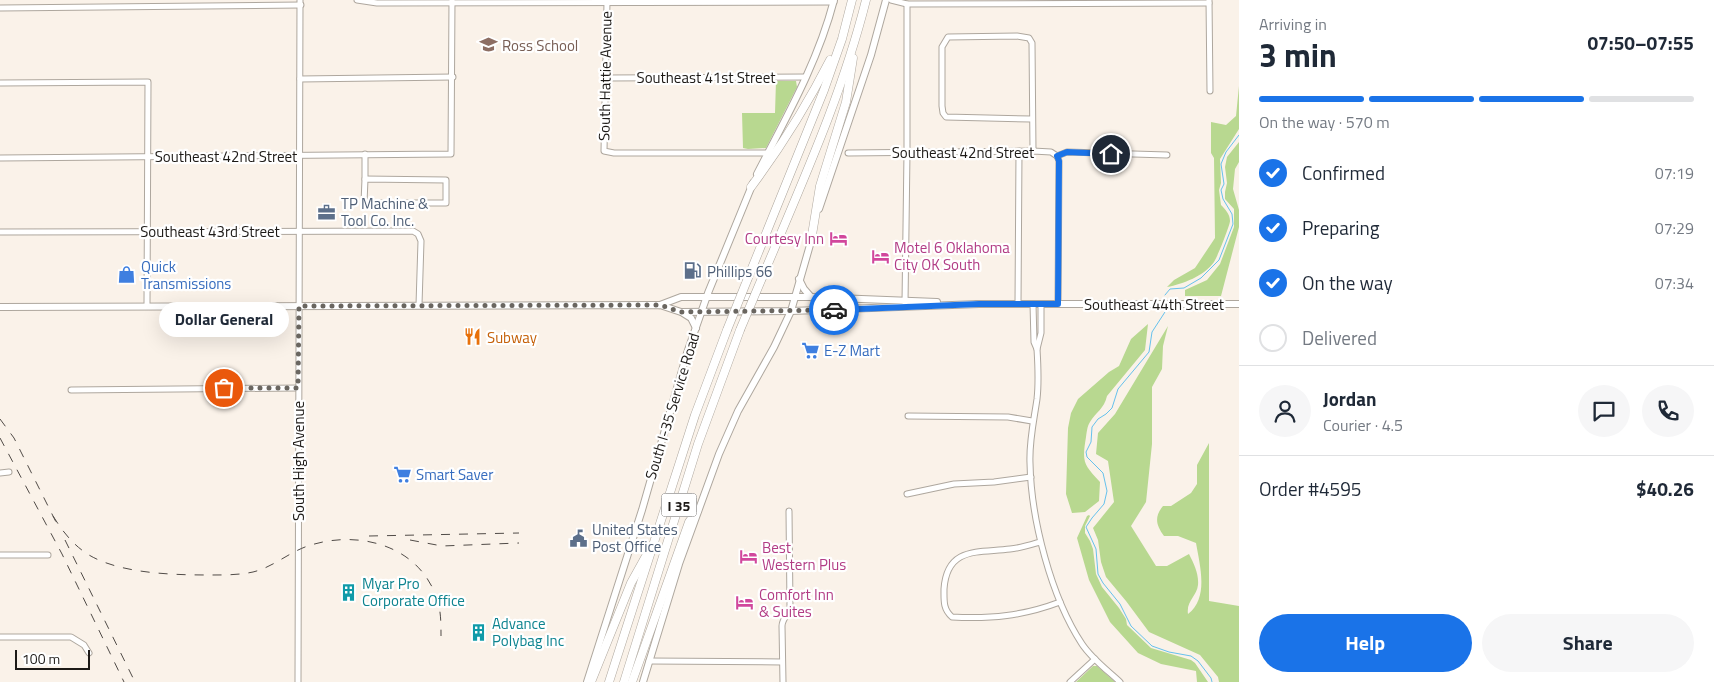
<!DOCTYPE html>
<html lang="en">
<head>
<meta charset="utf-8">
<style>
  :root { --surface:#fff; --page:#f6f6f7; --text:#1f2937; --muted:#747a83; --line:#e0e1e3; --accent:#1a73e8 }
  body { margin:0; font-family:"Titillium Web",sans-serif; background:var(--page); color:var(--text); height:100vh; display:flex; flex-direction:column; font-size:19px; white-space:nowrap }
  * { box-sizing:border-box; margin:0 }
  p { font-size:16px; color:var(--muted) }
  .icon { flex:none; width:28px; height:28px; fill:none; stroke:currentColor; stroke-width:2; stroke-linecap:round; stroke-linejoin:round }
  .map { position:relative; flex:1; overflow:hidden }
  .drawer { display:flex; flex-direction:column; background:var(--surface); width:475px }
  .drawer>* { flex:none }
  .scale { position:absolute; left:15px; bottom:12px; width:75px; box-sizing:border-box; padding-left:5px; border:2px solid #1d1a17; border-top:0; font-size:14px; line-height:18px; white-space:nowrap; color:#1d1a17; -webkit-text-stroke:4px #fff; paint-order:stroke }
  .pin { position:absolute; display:grid; place-items:center; width:42px; height:42px; color:#fff; margin:-21px; border:2px solid #fff; border-radius:50%; box-shadow:0 1px 5px #0007 }
  .courier { position:absolute; display:grid; place-items:center; width:50px; height:50px; margin:-25px; border:4px solid #1a73e8; border-radius:50%; background:#fff; color:#222; box-shadow:0 1px 6px #0007 }
  .bubble { position:absolute; height:35px; border-radius:18px; background:var(--surface); box-shadow:0 5px 20px #0002; font-size:16px; font-weight:700; line-height:35px; text-align:center }
  .summary em { font-style:normal; font-weight:700 }
  .summary div { display:flex; flex-direction:column-reverse }
  .summary { display:flex; align-items:center; justify-content:space-between; height:85px; padding:0 20px }
  h1 { font-size:32px; font-weight:700; line-height:38px }
  .bar { display:grid; grid-template-columns:repeat(4,1fr); gap:8px 5px; align-content:center; height:60px; padding:0 20px }
  .bar i { height:6px; border-radius:4px; background:var(--line) }
  .bar .selected { background:var(--accent) }
  .bar p { grid-column:span 4 }
  .line { display:flex; align-items:center; gap:12px; padding:0 20px; border-top:1px solid var(--line) }
  .line div { flex:1 }
  .round { display:grid; place-items:center; flex:none; width:52px; height:52px; border-radius:26px; background:var(--page) }
  ol { padding:0 20px; list-style:none }
  li { display:flex; align-items:center; gap:15px; height:55px }
  li p { margin-inline-start:auto }
  li .icon { padding:5px; border-radius:50%; background:var(--accent); color:#fff; stroke-width:4 }
  li:last-child { color:var(--muted) }
  li i { width:28px; height:28px; border:2px solid var(--line); border-radius:50% }
  .button { display:flex; gap:10px; margin-top:auto; padding:10px 20px }
  .button a { flex:1; height:58px; border-radius:30px; background:var(--accent); color:#fff; font-size:20px; font-weight:700; line-height:58px; text-align:center }
  .button a+a { background:var(--page); color:var(--text) }
  main { display:flex; flex:1; min-height:0 }
  .map>svg:first-child { display:block }
</style>
</head>
<body>
<main>
<div class="map">
<svg width="1239" height="682" viewBox="0 0 1239 682">
  <rect width="100%" height="100%" fill="#faf2e9"/>
  <g fill="#b8d890">
    <polygon points="776,81 796,81 797,87 766,148 748,149 743,148 742,113 775,113"/>
    <path d="M1239,86v43l-19,30 1,24 -2,7 2,15c4,4 9,9 9,16 0,4 -13,37 -16,41 -10,14 -31,22 -47,25l7,-7 21,-12 20,-30 -1,-80 -3,-5v-31l15,3 10,-9z"/>
    <polygon points="1239,142 1239,162 1235,169 1233,189 1239,210 1239,227 1221,296 1185,296 1185,290 1207,280 1220,264 1234,227 1234,209 1225,199 1225,192 1227,183 1225,167 1227,157"/>
    <path d="M1148,324l-3,26 -38,46c-3,13 -11,16 -17,26 -3,5 -3,9 -4,15 -4,25 -3,27 14,45l-1,19 -14,11 -13,1 -6,-19 2,-66 3,-15 7,-14 31,-27 10,-6 12,-27z"/>
    <path d="M1168,326l-5,20 -1,23 -10,18v57l-6,58 -15,24 25,40h11l22,-12c5,10 10,20 9,31 -1,11 -12,16 -10,29 21,-16 12,-48 8,-71l-18,-7h-14c-8,-11 -10,-19 -1,-30h8l20,-13 6,-9v-19l12,-22v158l30,5v76h-20l-1,-5 -18,-22 -51,-23 -23,-31 -20,-24 -5,-15 -3,-22 -5,-12 21,-26 -6,-41 -12,-7 2,-21 17,-19z"/>
    <polygon points="1089,515 1090,516 1085,526 1085,533 1090,541 1093,549 1096,574 1102,587 1119,608 1126,619 1127,625 1151,648 1191,660 1195,663 1208,682 1197,682 1196,671 1161,664 1138,653 1110,622 1089,580 1077,538 1087,516"/>
    <polygon points="1093,666 1097,666 1115,682 1076,682"/>
  </g>
  <g fill="none" stroke-linecap="round" stroke-linejoin="round">
    <g stroke="#66c1ed" stroke-width="1">
      <polyline points="1165,295 1170,289 1184,288 1201,278 1219,260 1233,224 1232,214 1223,199 1221,190 1224,184 1221,164 1226,152 1239,135"/>
      <polyline points="1165,312 1152,332 1149,352 1118,389 1112,408 1106,414 1098,419 1092,427 1091,442 1086,452 1087,457 1103,473 1107,491 1104,504 1092,518 1086,527 1096,549 1098,574 1103,583 1120,604 1131,626 1152,646 1169,652 1191,656 1198,661 1211,678 1212,682"/>
    </g>
    <defs>
      <g id="minor">
        <polyline points="357,0 377,3 834,2"/>
        <polyline points="891,0 907,4 1209,3"/>
        <polyline points="1209,0 1210,91"/>
        <polyline points="607,2 604,151 614,153 768,153"/>
        <polyline points="0,8 301,5"/>
        <polyline points="606,78 806,77"/>
        <polyline points="300,79 453,77"/>
        <polyline points="0,83 148,82 147,305"/>
        <polyline points="1031,119 946,117 943,113 942,106 942,47 948,37 1017,36 1029,38 1032,43 1033,151"/>
        <polyline points="848,153 1033,151 1051,152 1057,156 1067,152 1167,155"/>
        <polyline points="365,154 365,179"/>
        <polyline points="1057,156 1059,161 1058,304"/>
        <polyline points="0,158 451,154 452,0"/>
        <polygon points="365,179 446,180 446,203 364,203"/>
        <polyline points="0,232 413,231 418,234 421,241 419,305"/>
        <polyline points="905,303 907,152 907,4"/>
        <polyline points="1018,304 1019,151"/>
        <polyline points="1033,304 1034,342 1037,349 1041,333 1041,304"/>
        <path d="M1037,349c1,16 2,33 0,50 -3,21 -8,42 -7,64 1,56 21,134 52,181 10,15 25,26 38,38"/>
        <polyline points="71,390 298,388"/>
        <polyline points="908,416 1008,417 1032,421"/>
        <polyline points="0,473 9,472"/>
        <polyline points="907,494 954,484 994,482 1031,477"/>
        <path d="M1040,542c-10,3 -19,6 -30,7 -31,4 -63,-3 -66,40 0,12 -1,20 8,28 39,2 71,-1 108,-15"/>
        <polyline points="0,555 48,555"/>
        <polyline points="0,637 71,637 84,645 89,653"/>
        <polyline points="649,661 782,662"/>
        <polyline points="298,682 300,0"/>
        <path d="M783,682l-1,-56c0,-7 6,-11 8,-18l-1,-97"/>
        <polyline points="1070,682 1095,659"/>
      </g>
      <g id="major">
        <path d="M757,174c29,-56 61,-112 77,-174"/>
        <polyline points="819,209 871,55 886,0"/>
        <polyline points="799,279 804,289 811,297"/>
        <polyline points="977,304 1239,304"/>
        <polyline points="660,305 681,297 811,297 937,302"/>
        <polyline points="0,307 660,305 681,312 791,311 979,304"/>
        <polyline points="683,313 691,318 696,328"/>
        <polyline points="587,682 642,510 687,353 708,293 753,183"/>
        <polyline points="643,682 679,564 719,454 738,411 774,347 791,311 812,238"/>
      </g>
      <g id="highway">
        <path d="M751,187c30,-40 56,-82 79,-127"/>
        <polyline points="811,241 820,186 846,102 853,58"/>
        <polyline points="748,278 824,90 842,39 852,0"/>
        <path d="M762,278c38,-91 80,-182 104,-278"/>
        <polyline points="591,682 631,583 646,556"/>
        <polyline points="609,682 695,415 727,330"/>
        <polyline points="624,682 698,444 740,330"/>
        <polyline points="632,682 689,522 697,511"/>
      </g>
    </defs>
    <use href="#minor" stroke="#aea79e" stroke-width="7"/>
    <use href="#major" stroke="#aea79e" stroke-width="8"/>
    <use href="#highway" stroke="#aea79e" stroke-width="9"/>
    <use href="#minor" stroke="#fff" stroke-width="5"/>
    <use href="#major" stroke="#fff" stroke-width="6"/>
    <use href="#highway" stroke="#fff" stroke-width="8"/>
    <g stroke="#504b47" stroke-width="1" stroke-dasharray="9 9" stroke-linecap="butt">
      <polyline points="0,419 14,438 56,522"/>
      <polyline points="0,438 62,554 124,682"/>
      <path d="M53,516c10,16 20,29 36,39 32,19 86,20 122,20 14,0 28,0 42,-3 21,-5 37,-21 58,-27 52,-16 114,3 128,61 2,10 2,20 2,30"/>
      <polyline points="369,536 519,533"/>
      <polyline points="65,540 135,682"/>
      <polyline points="410,540 442,546 519,543"/>
    </g>
    <defs>
      <g id="highway-bridge">
        <polyline points="727,330 748,278"/>
        <polyline points="740,330 762,278"/>
      </g>
    </defs>
    <use href="#highway-bridge" stroke="#aea79e" stroke-width="9" stroke-linecap="butt"/>
    <use href="#highway-bridge" stroke="#fff" stroke-width="8"/>
  </g>
  <g fill="none" stroke-linecap="round" stroke-linejoin="round">
    <polyline stroke="#6a6660" stroke-width="5" stroke-dasharray="0 9" points="224,388 298,388 299,306 660,305 681,312 834,310"/>
    <polyline stroke="#1a73e8" stroke-width="6" points="834,310 979,304 1058,304 1059,161 1057,156 1067,152 1111,154"/>
  </g>
  <defs>
    <symbol id="school-bare" viewBox="-9 -9 18 18"><path d="M0-5L7-2L0 1L-7-2ZM-4 1L0 2.5L4 1V4Q0 6-4 4Z" fill="#8d6e63" stroke="#fff" stroke-width="2.5" paint-order="stroke"/></symbol>
    <symbol id="office-bare" viewBox="-9 -9 18 18"><path d="M-6-3h4V-5.5h4V-3h4V5H-6ZM-1-4.5V-3h2v-1.5ZM-6 0V1H6V0Z" fill="#5c6f8a" stroke="#fff" stroke-width="2.5" paint-order="stroke"/></symbol>
    <symbol id="hotel-bare" viewBox="-9 -9 18 18"><path d="M-6-4.5h1.5V1H6V5H4.5V3h-9V5H-6ZM-4 0a1.8 1.8 0 1 1 3.6 0ZM.5 0V-2.5h3Q6-2.5 6 0Z" fill="#d1479c" stroke="#fff" stroke-width="2.5" paint-order="stroke"/></symbol>
    <symbol id="fuel-bare" viewBox="-9 -9 18 18"><path d="M-5.5-6h7V0h2V4h1.3V-2.5L3-4.5l.8-.8L6-3V5H2.5V1h-1V6h-7ZM-4.2-4.7v3.2H.2V-4.7Z" fill="#5c6f8a" stroke="#fff" stroke-width="2.5" paint-order="stroke"/></symbol>
    <symbol id="shop-bare" viewBox="-9 -9 18 18"><path d="M-5-2.5h2.3a2.7 3.5 0 0 1 5.4 0H5L5.5 6h-11ZM-1.5-2.5h3a1.5 2.3 0 0 0-3 0Z" fill="#3f7fe0" stroke="#fff" stroke-width="2.5" paint-order="stroke"/></symbol>
    <symbol id="restaurant-bare" viewBox="-9 -9 18 18"><path d="M-5-6h1v4h1v-4h1v4h1v-4h1v5L-1.5 .5V6h-2V.5L-5-1ZM5-6V6H3V1.5H1.5Q1.5-4 5-6Z" fill="#e8710a" stroke="#fff" stroke-width="2.5" paint-order="stroke"/></symbol>
    <symbol id="supermarket-bare" viewBox="-9 -9 18 18"><path d="M-6-5.5h2.5l.6 2H6L4.5 2H-2.5L-4.4-4H-6ZM-1.5 3.2a1.3 1.3 0 1 0 .1 0ZM3 3.2a1.3 1.3 0 1 0 .1 0Z" fill="#3f7fe0" stroke="#fff" stroke-width="2.5" paint-order="stroke"/></symbol>
    <symbol id="civic-bare" viewBox="-9 -9 18 18"><path d="M-.6-6.5H3V-4.5H.6V-3L4-1V1h2V6H-6V1h2V-1L-.6-3ZM-1.2 2.5V6h2.4V2.5Z" fill="#5c6f8a" stroke="#fff" stroke-width="2.5" paint-order="stroke"/></symbol>
    <symbol id="building-bare" viewBox="-9 -9 18 18"><path d="M-4-6H4V6H1V3H-1V6H-4ZM-2.5-4.3h1.7v1.8h-1.7ZM.8-4.3h1.7v1.8H.8ZM-2.5-1h1.7V.8h-1.7ZM.8-1h1.7V.8H.8Z" fill="#0f9aa8" stroke="#fff" stroke-width="2.5" paint-order="stroke"/></symbol>
  </defs>
  <g fill-rule="evenodd">
    <use href="#school-bare" x="476" y="32" width="25" height="25"/>
    <use href="#office-bare" x="314" y="200" width="25" height="25"/>
    <use href="#hotel-bare" x="826" y="226" width="25" height="25"/>
    <use href="#hotel-bare" x="868" y="244" width="25" height="25"/>
    <use href="#fuel-bare" x="680" y="258" width="25" height="25"/>
    <use href="#shop-bare" x="114" y="262" width="25" height="25"/>
    <use href="#restaurant-bare" x="460" y="324" width="25" height="25"/>
    <use href="#supermarket-bare" x="798" y="338" width="25" height="25"/>
    <use href="#supermarket-bare" x="390" y="462" width="25" height="25"/>
    <use href="#civic-bare" x="566" y="526" width="25" height="25"/>
    <use href="#hotel-bare" x="736" y="544" width="25" height="25"/>
    <use href="#building-bare" x="336" y="580" width="25" height="25"/>
    <use href="#hotel-bare" x="732" y="590" width="25" height="25"/>
    <use href="#building-bare" x="466" y="620" width="25" height="25"/>
  </g>
  <g text-anchor="middle" dominant-baseline="central" stroke-width="4.5" stroke-linejoin="round" paint-order="stroke">
    <rect fill="#fff" stroke="#615f5d" stroke-width="1" x="661.5" y="493.5" width="35" height="23" rx="4"/>
    <g font-size="14" font-weight="bold" fill="#1d1a17">
      <text x="679" y="505">I 35</text>
    </g>
    <g font-size="15" fill="#785e54" stroke="#fff" text-anchor="start">
      <text x="502" y="45">Ross School</text>
    </g>
    <g font-size="15" fill="#1d1a17" stroke="#fff">
      <text transform="translate(605 76) rotate(-89)">South Hattie Avenue</text>
      <text x="706" y="77">Southeast 41st Street</text>
      <text x="963" y="152">Southeast 42nd Street</text>
      <text x="226" y="156">Southeast 42nd Street</text>
      <text x="210" y="231">Southeast 43rd Street</text>
      <text x="1154" y="304">Southeast 44th Street</text>
      <text transform="translate(672 406) rotate(-73)">South I-35 Service Road</text>
      <text transform="translate(298 461) rotate(-90)">South High Avenue</text>
    </g>
    <g font-size="15" fill="#4e5e75" stroke="#fff" text-anchor="start">
      <text x="341" y="203">TP Machine &amp;<tspan x="341" dy="17">Tool Co. Inc.</tspan></text>
      <text x="707" y="271">Phillips 66</text>
      <text x="592" y="529">United States<tspan x="592" dy="17">Post Office</tspan></text>
    </g>
    <g font-size="15" fill="#b23c85" stroke="#fff" text-anchor="start">
      <text x="824" y="238" text-anchor="end">Courtesy Inn</text>
      <text x="894" y="247">Motel 6 Oklahoma<tspan x="894" dy="17">City OK South</tspan></text>
      <text x="762" y="547">Best<tspan x="762" dy="17">Western Plus</tspan></text>
      <text x="759" y="594">Comfort Inn<tspan x="759" dy="17">&amp; Suites</tspan></text>
    </g>
    <g font-size="15" fill="#366cbe" stroke="#fff" text-anchor="start">
      <text x="141" y="266">Quick<tspan x="141" dy="17">Transmissions</tspan></text>
      <text x="824" y="350">E-Z Mart</text>
      <text x="416" y="474">Smart Saver</text>
    </g>
    <g font-size="15" fill="#c56008" stroke="#fff" text-anchor="start">
      <text x="487" y="337">Subway</text>
    </g>
    <g font-size="15" fill="#0d838f" stroke="#fff" text-anchor="start">
      <text x="362" y="583">Myar Pro<tspan x="362" dy="17">Corporate Office</tspan></text>
      <text x="492" y="623">Advance<tspan x="492" dy="17">Polybag Inc</tspan></text>
    </g>
  </g>
</svg>
<div class="scale">100 m</div>
<div class="pin" style="left:224px;top:388px;background:#ea580c"><svg class="icon" aria-label="bag" viewBox="0 0 24 24"><path d="M5 8h14l-1 12H6zM9 8a3 3 0 0 1 6 0"/></svg></div>
<div class="pin" style="left:1111px;top:154px;background:#1f2937"><svg class="icon" aria-label="home" viewBox="0 0 24 24"><path d="M3 11l9-7 9 7M6 9v11h12V9"/></svg></div>
<div class="courier" style="left:834px;top:310px"><svg class="icon" aria-label="car" viewBox="0 0 24 24"><path d="M5 17H2v-5l4-1 3-4h7l3 4 3 1v5h-3M9 17h6M6 11h13"/><circle cx="7" cy="17" r="2"/><circle cx="17" cy="17" r="2"/></svg></div>
<div class="bubble" style="left:159px;top:302px;width:130px">Dollar General</div>
</div>
<section class="drawer">
<div class="summary"><div><h1>3 min</h1><p>Arriving in</p></div><em>07:50–07:55</em></div>
<div class="bar"><i class="selected"></i><i class="selected"></i><i class="selected"></i><i></i><p>On the way · 570 m</p></div>
<ol>
<li><svg class="icon" aria-label="check" viewBox="0 0 24 24"><path d="M5 12l5 5 9-10"/></svg>Confirmed<p>07:19</p></li>
<li><svg class="icon" aria-label="check" viewBox="0 0 24 24"><path d="M5 12l5 5 9-10"/></svg>Preparing<p>07:29</p></li>
<li><svg class="icon" aria-label="check" viewBox="0 0 24 24"><path d="M5 12l5 5 9-10"/></svg>On the way<p>07:34</p></li>
<li><i></i>Delivered</li>
</ol>
<div class="line" style="height:90px"><a class="round"><svg class="icon" aria-label="person" viewBox="0 0 24 24"><circle cx="12" cy="8" r="4"/><path d="M4 21q1-7 8-7t8 7"/></svg></a><div><b>Jordan</b><p>Courier · 4.5</p></div><a class="round"><svg class="icon" aria-label="chat" viewBox="0 0 24 24"><path d="M4 5h16v11H9l-5 4z"/></svg></a><a class="round"><svg class="icon" aria-label="phone" viewBox="0 0 24 24"><path d="M5 4h4l2 5-3 2q2 4 5 5l2-3 5 2v4C11 20 4 13 5 4z"/></svg></a></div>
<div class="line" style="height:65px"><div>Order #4595</div><b>$40.26</b></div>
<div class="button"><a>Help</a><a>Share</a></div>
</section>
</main>
</body>
</html>
